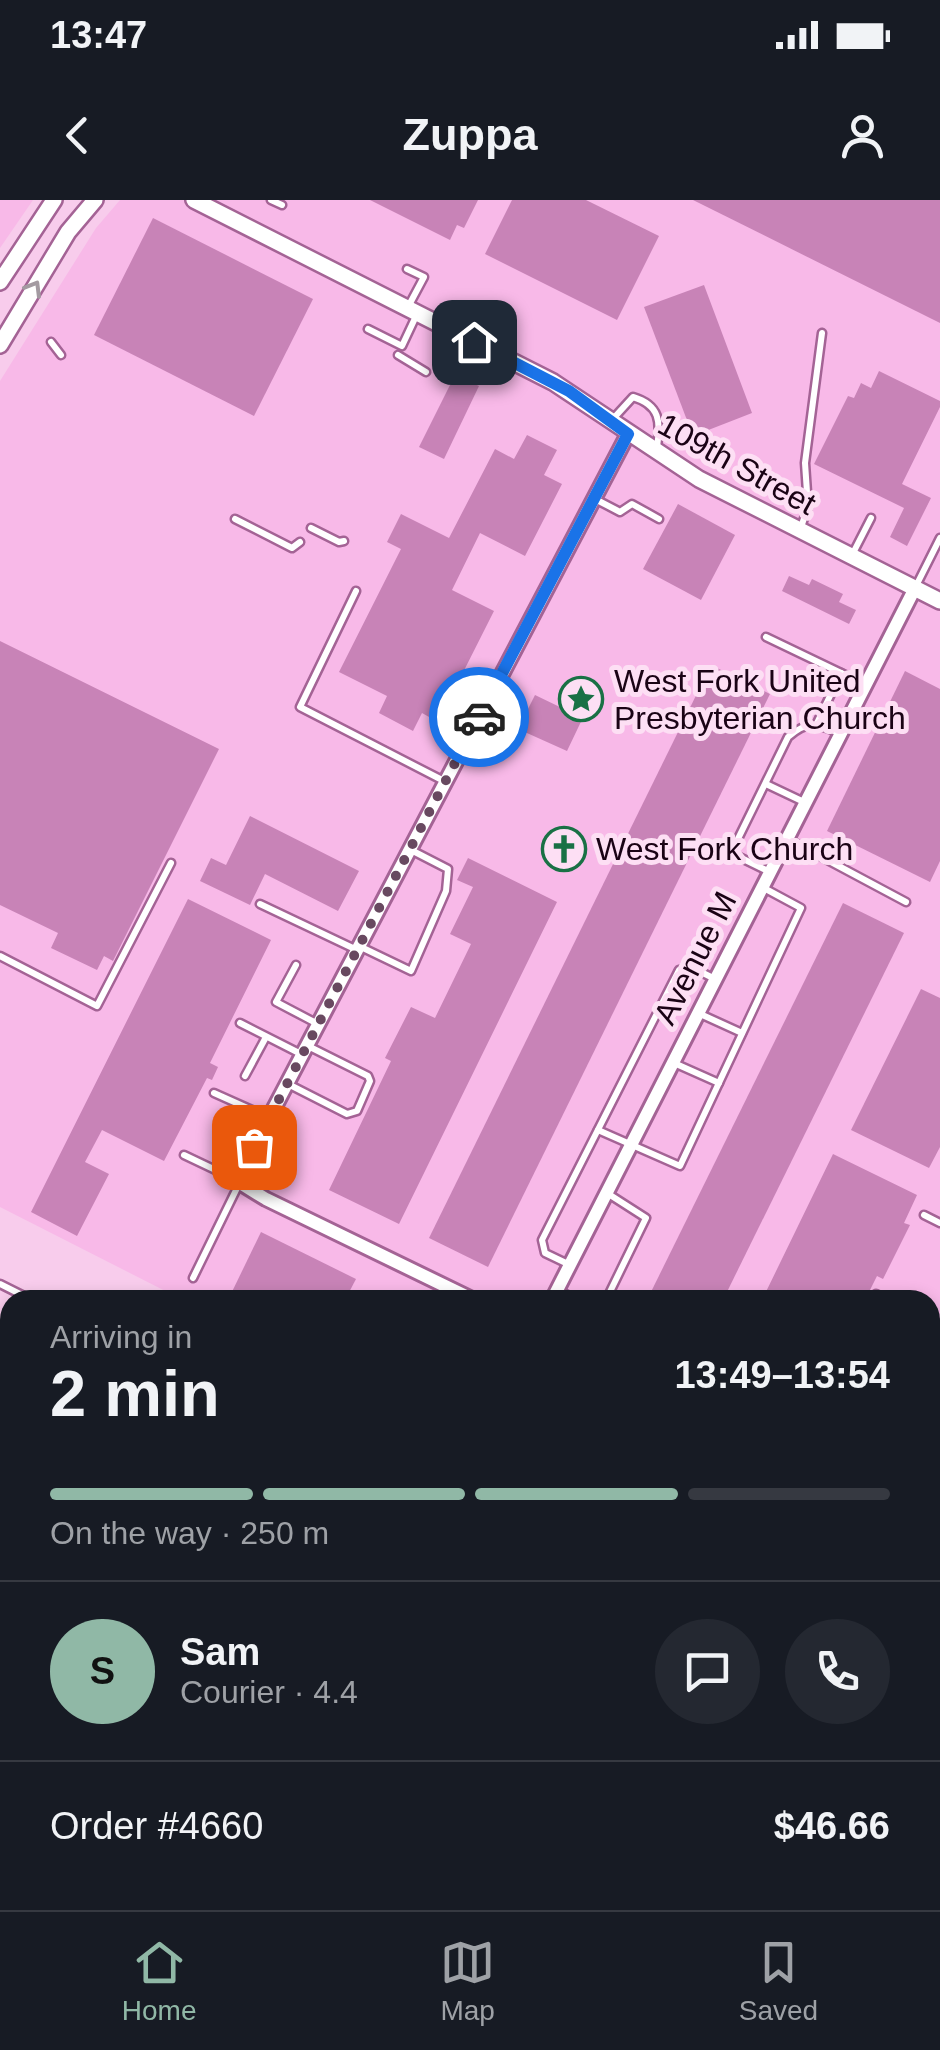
<!DOCTYPE html>
<html lang="en">
<head>
<meta charset="utf-8">
<style>
  :root { --surface:#171b24; --page:#242831; --text:#f1f3f6; --muted:#9ea1a6; --line:#363941; --accent:#90b8a6 }
  body { margin:0; font-family:Arial,sans-serif; background:var(--page); color:var(--text); height:100vh; display:flex; flex-direction:column; font-size:38px; white-space:nowrap }
  * { box-sizing:border-box; margin:0 }
  p { font-size:32px; color:var(--muted) }
  .icon { flex:none; width:55px; height:55px; fill:none; stroke:currentColor; stroke-width:2; stroke-linecap:round; stroke-linejoin:round }
  .map { position:relative; flex:1; overflow:hidden }
  .side { position:absolute; left:0px; top:1090px; width:940px; height:620px; display:flex; flex-direction:column; background:var(--surface); border-radius:30px 30px 0 0; box-shadow:0 5px 15px #0003 }
  .side>* { flex:none }
  .pin { position:absolute; display:grid; place-items:center; width:85px; height:85px; color:#fff; margin:-42px; border-radius:20px; box-shadow:0 5px 15px #0006 }
  .courier { position:absolute; display:grid; place-items:center; width:100px; height:100px; margin:-50px; border:8px solid #1a73e8; border-radius:50%; background:#fff; color:#222; box-shadow:0 2px 12px #0007 }
  .overview em { font-style:normal; font-weight:700 }
  .overview div { display:flex; flex-direction:column-reverse }
  .overview { display:flex; align-items:center; justify-content:space-between; height:170px; padding:0 50px }
  h1 { font-size:65px; font-weight:700; line-height:75px }
  .bar { display:grid; grid-template-columns:repeat(4,1fr); gap:15px 10px; align-content:center; height:120px; padding:0 50px }
  .bar i { height:12px; border-radius:8px; background:var(--line) }
  .bar .active { background:var(--accent) }
  .bar p { grid-column:span 4 }
  .line { display:flex; align-items:center; gap:25px; padding:0 50px; border-top:2px solid var(--line) }
  .line div { flex:1 }
  .round { display:grid; place-items:center; flex:none; width:105px; height:105px; border-radius:52px; background:var(--page) }
  .status { display:flex; justify-content:space-between; align-items:center; height:70px; padding:0 50px; background:var(--surface); direction:ltr }
  .status svg { height:28px; fill:currentColor }
  header { display:flex; justify-content:space-between; align-items:center; height:130px; padding:0 50px; background:var(--surface); font-size:45px; font-weight:700 }
  .tab-bar { display:flex; justify-content:space-around; align-items:center; height:140px; border-top:2px solid var(--line); background:var(--surface); font-size:28px; color:var(--muted) }
  .tab-bar a { display:grid; justify-items:center; gap:5px }
  .tab-bar .active { color:var(--accent) }
  .map>svg:first-child { display:block }
</style>
</head>
<body>
<div class="status"><b>13:47</b><svg viewBox="0 0 49 12"><path d="M0 12V9h3v3zM5 12V6h3v6zM10 12V3h3v9zM15 12V0h3v12zM26 1h20v11H26zM47 4h2v5h-2z"/></svg></div>
<header><svg class="icon" aria-label="back" viewBox="0 0 24 24"><path d="M15 5l-7 7 7 7"/></svg>Zuppa<svg class="icon" aria-label="person" viewBox="0 0 24 24"><circle cx="12" cy="8" r="4"/><path d="M4 21q1-7 8-7t8 7"/></svg></header>
<div class="map">
<svg width="940" height="1710" viewBox="0 0 940 1710">
  <rect width="100%" height="100%" fill="#f8ccec"/>
  <g fill="#f8b9e8">
    <polygon points="0,0 33,0 0,48"/>
    <polygon points="120,0 940,0 940,1710 862,1710 841,1700 930,1700 930,1100 183,1100 0,1007 0,181 96,28"/>
  </g>
  <g fill="#bfae66">
    <polygon points="10,1313 10,1539 0,1534 0,1318"/>
    <polygon points="346,1700 709,1700 730,1710 367,1710"/>
  </g>
  <g fill="#c883b7">
    <polygon points="370,0 478,0 464,28 457,25 450,40"/>
    <polygon points="512,0 586,0 659,36 617,120 485,54"/>
    <polygon points="693,0 940,0 940,123"/>
    <polygon points="153,18 313,99 254,216 94,135"/>
    <polygon points="704,85 752,213 693,236 644,107"/>
    <polygon points="879,171 940,201 940,207 902,284 931,298 907,346 890,337 904,308 814,264 848,196 854,198 861,183 871,188"/>
    <polygon points="455,175 479,186 444,259 419,247"/>
    <polygon points="527,235 557,250 544,275 562,284 525,356 480,333 452,390 494,411 438,522 422,513 413,531 379,513 387,496 339,472 401,349 387,342 401,314 449,338 495,249 514,259"/>
    <polygon points="678,304 735,335 701,400 643,369"/>
    <polygon points="789,376 809,385 812,379 843,394 839,402 856,410 849,424 782,391"/>
    <polygon points="0,441 219,549 113,761 104,756 97,770 51,748 58,733 0,705"/>
    <polygon points="711,465 770,494 488,1067 429,1038"/>
    <polygon points="905,471 940,489 940,661 930,682 827,631"/>
    <polygon points="535,495 564,509 569,497 588,507 567,551 518,529"/>
    <polygon points="250,616 359,671 338,711 265,674 250,705 200,681 211,658 226,665"/>
    <polygon points="468,658 557,702 399,1024 329,990 391,861 385,858 411,807 435,818 471,744 450,734 473,687 457,680"/>
    <polygon points="188,699 271,740 210,863 218,867 212,880 207,878 164,961 102,930 85,962 109,974 77,1036 31,1012"/>
    <polygon points="843,703 904,733 723,1100 647,1100"/>
    <polygon points="921,789 940,798 940,947 929,968 851,930"/>
    <polygon points="833,954 917,995 904,1023 910,1025 883,1079 877,1076 865,1100 762,1100"/>
    <polygon points="261,1032 356,1079 345,1100 228,1100"/>
  </g>
  <g fill="none" stroke-linecap="round" stroke-linejoin="round">
    <defs>
      <g id="service">
        <polyline points="271,0 282,5"/>
        <polyline points="407,69 424,77 408,107"/>
        <polyline points="368,129 402,146 417,114"/>
        <polyline points="51,142 61,155"/>
        <polyline points="398,155 426,172"/>
        <path d="M611,221l22,-24c27,8 28,25 24,50"/>
        <polyline points="595,299 620,312 632,304 659,319"/>
        <polyline points="235,319 292,348 300,342"/>
        <polyline points="311,328 339,342 344,341"/>
        <polyline points="800,330 808,307 805,263 822,133"/>
        <polyline points="851,357 871,318"/>
        <polyline points="916,386 940,338"/>
        <polyline points="356,391 300,507 444,581"/>
        <polyline points="766,437 864,484"/>
        <polyline points="817,523 841,473"/>
        <polyline points="766,584 804,602"/>
        <polyline points="788,639 906,702"/>
        <path d="M770,672l-39,-19 57,-116c20,-17 28,-14 51,-4"/>
        <polyline points="260,704 357,750"/>
        <polyline points="361,747 411,771 446,691 448,669 411,650"/>
        <polyline points="0,756 97,806 171,663"/>
        <polyline points="296,765 276,802 316,823"/>
        <polyline points="698,813 742,833"/>
        <polyline points="240,823 301,854"/>
        <polyline points="674,863 719,883"/>
        <polyline points="245,876 266,837"/>
        <polyline points="288,884 347,914 357,911 370,881 368,876 308,846"/>
        <polyline points="214,893 268,917"/>
        <polyline points="598,930 680,966 801,708 762,687"/>
        <polyline points="184,955 224,974 237,977"/>
        <polyline points="924,1015 940,1023"/>
        <polyline points="568,1064 545,1053 542,1040 679,770 693,768 715,779"/>
        <polyline points="193,1078 239,984"/>
        <polyline points="0,1084 32,1100"/>
        <polyline points="557,1090 578,1100"/>
        <polyline points="876,1094 888,1100"/>
        <polyline points="606,1100 646,1018 607,993"/>
        <polyline points="0,1213 10,1192"/>
        <polyline points="0,1435 10,1436"/>
        <polyline points="930,1496 940,1477"/>
        <polyline points="791,1700 811,1710"/>
      </g>
      <g id="minor">
        <polyline points="474,1100 266,999 240,983 238,977 628,234"/>
        <polyline points="552,1100 915,388"/>
        <polyline points="930,1147 940,1127"/>
        <polyline points="930,1323 940,1328"/>
        <polyline points="0,1699 23,1710"/>
      </g>
      <g id="tertiary">
        <polyline points="194,0 553,182 699,279 940,401"/>
        <polyline points="0,82 54,0"/>
        <polyline points="0,145 68,32 95,0"/>
      </g>
    </defs>
    <use href="#service" stroke="#a46395" stroke-width="11"/>
    <use href="#minor" stroke="#a46395" stroke-width="18"/>
    <use href="#tertiary" stroke="#a46395" stroke-width="20"/>
    <use href="#service" stroke="#fff" stroke-width="6"/>
    <use href="#minor" stroke="#fff" stroke-width="12"/>
    <use href="#tertiary" stroke="#fff" stroke-width="15"/>
  </g>
  <defs><path id="oneway-chevron" d="M-2-3.5L2.5 0L-2 3.5" fill="none" stroke-width="1.6" stroke-linecap="round" stroke-linejoin="round" transform="scale(2.5)"/></defs>
  <use stroke="#a39aa1" href="#oneway-chevron" transform="translate(34 88) rotate(-59)"/>
  <g fill="none" stroke-linecap="round" stroke-linejoin="round">
    <polyline stroke="#684960" stroke-width="10" stroke-dasharray="0 18" points="254,947 479,517"/>
    <polyline stroke="#1a73e8" stroke-width="12" points="474,142 569,191 628,234 479,517"/>
  </g>
  <defs>
    <symbol id="sight-ring" viewBox="-11 -11 22 22"><circle r="9.5" fill="#fddff4" stroke="#197145" stroke-width="1.5"/><path d="M0-6L1.8-2.2L6-1.7L2.9 1.2L3.7 5.4L0 3.3L-3.7 5.4L-2.9 1.2L-6-1.7L-1.8-2.2Z" fill="#197145"/></symbol>
    <symbol id="church-ring" viewBox="-11 -11 22 22"><circle r="9.5" fill="#fddff4" stroke="#197145" stroke-width="1.5"/><path d="M-1.2-6h2.4v3.5h3.3v2.4h-3.3V6h-2.4V-.1h-3.3v-2.4h3.3Z" fill="#197145"/></symbol>
  </defs>
  <g fill-rule="evenodd">
    <use href="#sight-ring" x="556" y="474" width="50" height="50"/>
    <use href="#church-ring" x="539" y="624" width="50" height="50"/>
  </g>
  <g text-anchor="middle" dominant-baseline="central" stroke-width="10" stroke-linejoin="round" paint-order="stroke">
    <g font-size="32" fill="#1a0315" stroke="#fddff4">
      <text transform="translate(737 264) rotate(29)">109th Street</text>
      <text transform="translate(695 758) rotate(-63)">Avenue M</text>
    </g>
    <g font-size="32" fill="#1a0315" stroke="#fddff4" text-anchor="start">
      <text x="614" y="481">West Fork United<tspan x="614" dy="37">Presbyterian Church</tspan></text>
      <text x="596" y="649">West Fork Church</text>
    </g>
  </g>
</svg>
<div class="pin" style="left:254px;top:947px;background:#ea580c"><svg class="icon" aria-label="bag" viewBox="0 0 24 24"><path d="M5 8h14l-1 12H6zM9 8a3 3 0 0 1 6 0"/></svg></div>
<div class="pin" style="left:474px;top:142px;background:#1f2937"><svg class="icon" aria-label="home" viewBox="0 0 24 24"><path d="M3 11l9-7 9 7M6 9v11h12V9"/></svg></div>
<div class="courier" style="left:479px;top:517px"><svg class="icon" aria-label="car" viewBox="0 0 24 24"><path d="M5 17H2v-5l4-1 3-4h7l3 4 3 1v5h-3M9 17h6M6 11h13"/><circle cx="7" cy="17" r="2"/><circle cx="17" cy="17" r="2"/></svg></div>
<section class="side">
<div class="overview"><div><h1>2 min</h1><p>Arriving in</p></div><em>13:49–13:54</em></div>
<div class="bar"><i class="active"></i><i class="active"></i><i class="active"></i><i></i><p>On the way · 250 m</p></div>
<div class="line" style="height:180px"><b class="round" style="background:var(--accent);color:#111">S</b><div><b>Sam</b><p>Courier · 4.4</p></div><a class="round"><svg class="icon" aria-label="chat" viewBox="0 0 24 24"><path d="M4 5h16v11H9l-5 4z"/></svg></a><a class="round"><svg class="icon" aria-label="phone" viewBox="0 0 24 24"><path d="M5 4h4l2 5-3 2q2 4 5 5l2-3 5 2v4C11 20 4 13 5 4z"/></svg></a></div>
<div class="line" style="height:130px"><div>Order #4660</div><b>$46.66</b></div>
</section>
</div>
<nav class="tab-bar">
<a class="active"><svg class="icon" aria-label="home" viewBox="0 0 24 24"><path d="M3 11l9-7 9 7M6 9v11h12V9"/></svg>Home</a>
<a><svg class="icon" aria-label="map" viewBox="0 0 24 24"><path d="M3 6l6-2 6 2 6-2v14l-6 2-6-2-6 2zM9 4v14M15 6v14"/></svg>Map</a>
<a><svg class="icon" aria-label="saved" viewBox="0 0 24 24"><path d="M7 4h10v16l-5-4-5 4z"/></svg>Saved</a>
</nav>
</body>
</html>
